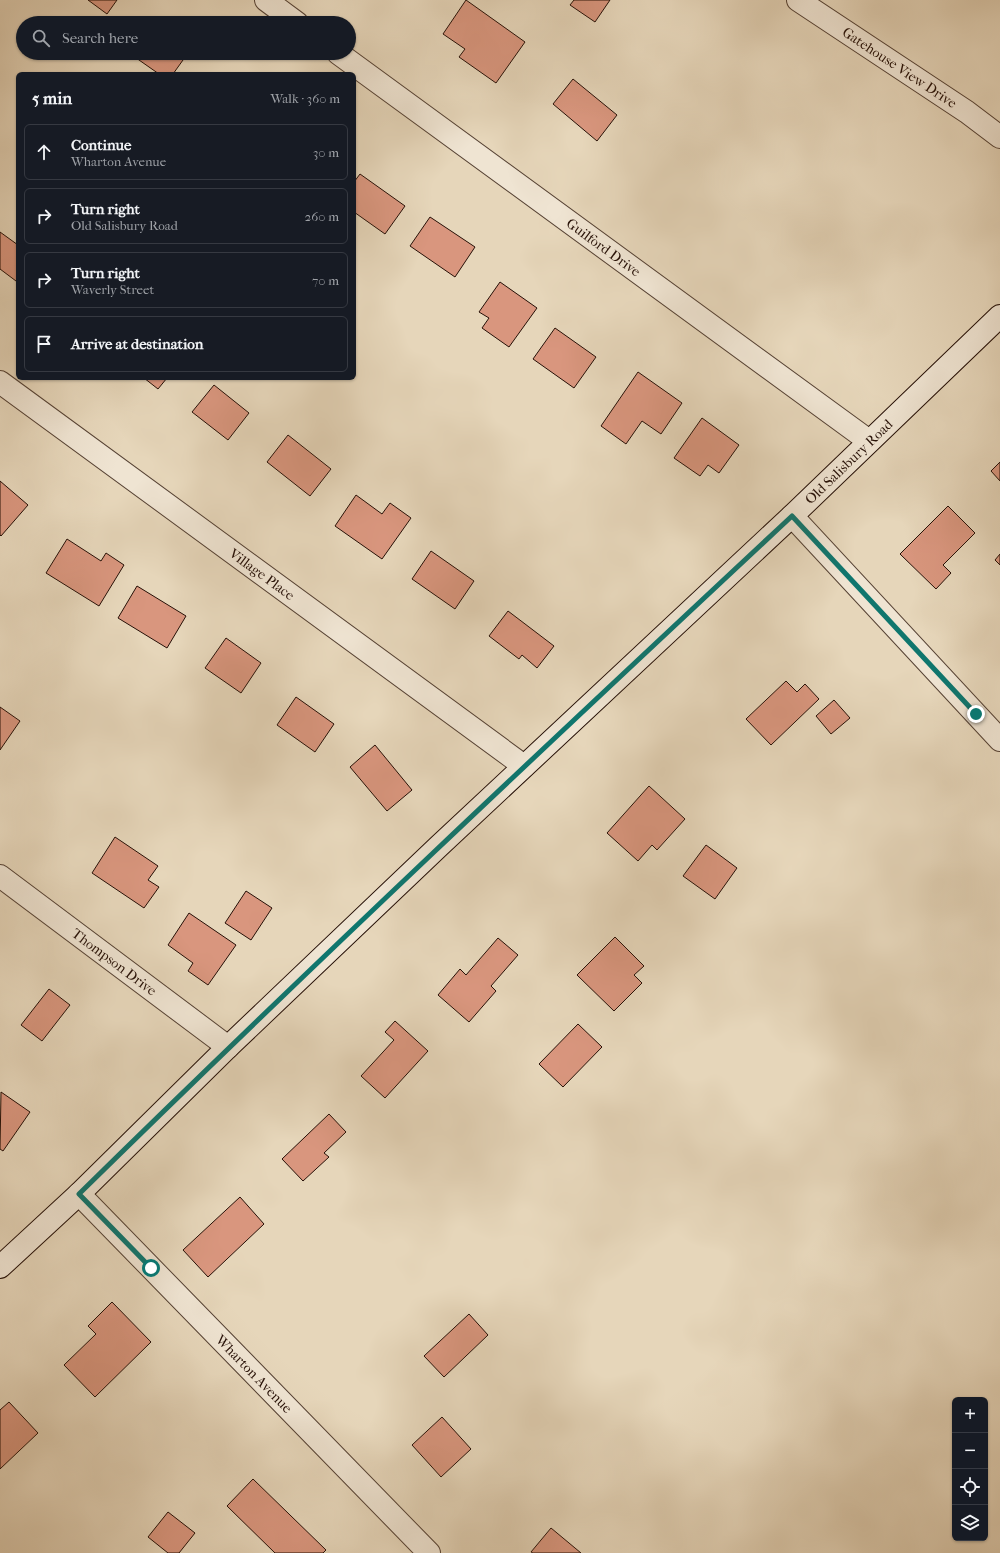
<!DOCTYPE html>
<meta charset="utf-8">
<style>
body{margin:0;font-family:"IM FELL French Canon",serif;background:#20242c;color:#f1f3f6}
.controls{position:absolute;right:12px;bottom:12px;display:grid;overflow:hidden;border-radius:6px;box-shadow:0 1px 3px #0004}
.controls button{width:36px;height:36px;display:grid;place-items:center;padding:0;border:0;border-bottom:1px solid #363941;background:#171b24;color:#f1f3f6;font:20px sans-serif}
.stop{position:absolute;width:12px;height:12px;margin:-9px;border:3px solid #0f766e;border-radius:50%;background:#fff}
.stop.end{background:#0f766e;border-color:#fff;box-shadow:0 1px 4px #0008}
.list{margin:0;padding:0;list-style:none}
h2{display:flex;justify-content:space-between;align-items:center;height:52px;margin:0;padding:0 16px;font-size:17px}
h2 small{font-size:13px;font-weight:400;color:#9ea1a6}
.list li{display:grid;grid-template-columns:26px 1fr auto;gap:12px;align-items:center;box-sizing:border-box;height:56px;margin:0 8px 8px;padding:0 8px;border:1px solid #363941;border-radius:6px}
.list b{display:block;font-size:15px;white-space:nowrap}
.list p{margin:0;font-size:13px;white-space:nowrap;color:#9ea1a6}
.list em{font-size:13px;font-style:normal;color:#9ea1a6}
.icon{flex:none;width:22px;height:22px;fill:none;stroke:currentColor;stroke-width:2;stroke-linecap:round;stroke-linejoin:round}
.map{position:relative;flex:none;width:1000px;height:1553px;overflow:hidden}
.search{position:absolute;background:#171b24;box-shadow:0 1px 3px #0004;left:16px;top:16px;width:340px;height:44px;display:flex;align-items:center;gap:10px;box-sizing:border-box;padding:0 14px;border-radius:22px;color:#9ea1a6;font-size:15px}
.panel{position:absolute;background:#171b24;box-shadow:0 1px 3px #0004;left:16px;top:72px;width:340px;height:308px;border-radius:6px}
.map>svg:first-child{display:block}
.building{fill:#d9967e;stroke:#261007}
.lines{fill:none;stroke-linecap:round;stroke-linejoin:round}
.street-casing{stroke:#564234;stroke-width:24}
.secondary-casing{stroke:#261007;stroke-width:24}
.street{stroke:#efe4d2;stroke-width:22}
.secondary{stroke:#efe4d2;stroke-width:22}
.route{stroke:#0f766e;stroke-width:5}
.labels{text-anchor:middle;stroke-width:4;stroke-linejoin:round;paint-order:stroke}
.street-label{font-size:14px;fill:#261007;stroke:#efe4d2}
</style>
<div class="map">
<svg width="1000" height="1553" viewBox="0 0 1000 1553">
<rect width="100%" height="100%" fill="#e6d6ba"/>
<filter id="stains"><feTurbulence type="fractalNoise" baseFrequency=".005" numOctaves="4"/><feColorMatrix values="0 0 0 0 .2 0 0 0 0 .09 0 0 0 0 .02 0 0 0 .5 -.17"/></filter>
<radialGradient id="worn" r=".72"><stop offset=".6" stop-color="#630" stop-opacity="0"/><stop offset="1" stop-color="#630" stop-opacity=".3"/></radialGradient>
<g class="building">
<path d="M88,0H117L107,14Z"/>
<path d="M466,0L525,42L496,83L459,57L465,49L443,34Z"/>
<path d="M574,0H610L595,22L570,5Z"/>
<path d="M129,53H188L173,74H159Z"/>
<path d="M573,79L617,115L597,141L553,104Z"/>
<path d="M360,174L405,206L385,234L354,212V182Z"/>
<path d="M430,217L475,247L455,277L410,246Z"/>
<path d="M0,232L18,245V279L16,281L0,269Z"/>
<path d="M500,282L537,308L509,347L482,328L489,318L479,312Z"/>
<path d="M555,328L596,357L574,388L533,359Z"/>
<path d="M638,372L682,403L661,434L642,421L626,444L601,426Z"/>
<path d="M144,378H167L158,389Z"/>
<path d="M214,385L249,413L228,440L192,412Z"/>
<path d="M702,418L739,445L719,473L708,465L700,476L674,458Z"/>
<path d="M288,435L331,469L310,496L267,462Z"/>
<path d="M1000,462V481L991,471Z"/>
<path d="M0,481L28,505L1,536L0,535Z"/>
<path d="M356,495L382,514L390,503L411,518L382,559L335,526Z"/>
<path d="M948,506L975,533L943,565L951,573L936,589L900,554Z"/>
<path d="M67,539L101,561L106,553L124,565L99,606L46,573Z"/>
<path d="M431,551L474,581L455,609L412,579Z"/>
<path d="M1000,554V565L995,560Z"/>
<path d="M137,586L186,616L167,648L118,618Z"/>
<path d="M508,611L554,646L537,668L522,655L519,659L489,636Z"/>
<path d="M226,638L261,663L241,693L205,668Z"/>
<path d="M786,681L797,692L805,684L819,699L771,745L746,719Z"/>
<path d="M296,697L334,724L315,752L277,725Z"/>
<path d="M834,700L850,718L831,734L816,716Z"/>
<path d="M0,707L20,721L0,750Z"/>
<path d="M375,745L412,790L387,811L350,767Z"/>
<path d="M649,786L685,819L657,850L652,845L638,861L607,833Z"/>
<path d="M115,837L158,866L148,880L159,887L144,908L92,873Z"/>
<path d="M706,845L737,868L715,899L683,876Z"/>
<path d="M246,891L272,908L251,940L225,923Z"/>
<path d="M189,913L236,945L208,985L188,971L193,963L168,945Z"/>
<path d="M615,937L644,966L634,975L642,983L614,1011L577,975Z"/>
<path d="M498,938L518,955L491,986L496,991L469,1022L438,995L460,969L466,975Z"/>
<path d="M49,989L70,1005L42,1041L21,1025Z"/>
<path d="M395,1021L428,1051L385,1098L361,1076L394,1040L385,1032Z"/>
<path d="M578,1024L602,1047L563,1087L539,1064Z"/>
<path d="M1,1092L30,1112L3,1151L0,1149Z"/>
<path d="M329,1114L346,1132L324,1153L329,1157L303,1181L282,1159Z"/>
<path d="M240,1197L264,1224L208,1277L183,1250Z"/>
<path d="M112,1302L151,1342L95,1397L64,1365L96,1334L88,1326Z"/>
<path d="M469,1314L488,1335L444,1377L424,1356Z"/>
<path d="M9,1402L38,1433L0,1469V1410Z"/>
<path d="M442,1417L471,1449L441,1477L412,1445Z"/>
<path d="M253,1479L326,1550L323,1553H275L227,1506Z"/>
<path d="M168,1512L195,1533L179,1553H168L148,1537Z"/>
<path d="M551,1528L581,1553H533L531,1552Z"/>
</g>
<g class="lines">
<g class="street-casing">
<g id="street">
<path d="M266,0L297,23"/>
<path id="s1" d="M798,0L967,112L1000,137"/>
<path id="s2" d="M338,53L869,441"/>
<path id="s3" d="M0,382L524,766"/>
<path d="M792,516L1000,740"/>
<path id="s4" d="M0,876L228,1047"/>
<path id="s5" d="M79,1194L429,1553"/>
</g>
</g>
<g class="secondary-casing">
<g id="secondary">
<path id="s6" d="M0,1267L79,1194L228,1047L439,846L792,516L1000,316"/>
</g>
</g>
<use href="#street" class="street"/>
<use href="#secondary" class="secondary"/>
</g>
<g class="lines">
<path class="route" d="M151,1268L79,1194C313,964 552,740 792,516L976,714"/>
</g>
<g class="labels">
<g class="street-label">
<text dy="5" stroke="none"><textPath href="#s1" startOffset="122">Gatehouse View Drive</textPath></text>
<text dy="5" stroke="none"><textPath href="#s2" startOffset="329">Guilford Drive</textPath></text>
<text dy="5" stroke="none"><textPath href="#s6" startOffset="1170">Old Salisbury Road</textPath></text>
<text dy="5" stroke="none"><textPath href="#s3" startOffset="325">Village Place</textPath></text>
<text dy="5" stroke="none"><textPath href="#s4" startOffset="143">Thompson Drive</textPath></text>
<text dy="5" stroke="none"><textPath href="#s5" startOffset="251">Wharton Avenue</textPath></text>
</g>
</g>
<rect width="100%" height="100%" filter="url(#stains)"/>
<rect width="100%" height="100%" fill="url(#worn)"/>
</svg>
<div class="controls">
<button>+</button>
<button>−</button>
<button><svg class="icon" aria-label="locate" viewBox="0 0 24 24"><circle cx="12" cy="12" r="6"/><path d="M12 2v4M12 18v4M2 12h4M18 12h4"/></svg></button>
<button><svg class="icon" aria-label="layers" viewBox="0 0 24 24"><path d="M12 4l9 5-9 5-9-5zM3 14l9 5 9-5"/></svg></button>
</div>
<div class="stop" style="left:151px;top:1268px"></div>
<div class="stop end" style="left:976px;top:714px"></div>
<div class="search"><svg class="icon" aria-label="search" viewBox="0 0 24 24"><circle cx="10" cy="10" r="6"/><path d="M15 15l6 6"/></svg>Search here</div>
<section class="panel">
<h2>5 min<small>Walk · 360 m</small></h2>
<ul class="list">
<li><svg class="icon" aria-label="ahead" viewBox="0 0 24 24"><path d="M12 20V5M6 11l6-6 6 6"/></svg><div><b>Continue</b><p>Wharton Avenue</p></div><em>30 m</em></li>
<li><svg class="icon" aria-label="right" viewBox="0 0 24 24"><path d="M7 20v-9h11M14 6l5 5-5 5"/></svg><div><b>Turn right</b><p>Old Salisbury Road</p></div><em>260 m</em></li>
<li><svg class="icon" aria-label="right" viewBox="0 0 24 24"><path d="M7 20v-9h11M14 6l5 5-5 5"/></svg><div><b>Turn right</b><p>Waverly Street</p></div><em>70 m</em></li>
<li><svg class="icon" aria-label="arrive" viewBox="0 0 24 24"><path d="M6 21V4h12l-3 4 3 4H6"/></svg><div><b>Arrive at destination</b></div></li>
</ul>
</section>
</div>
